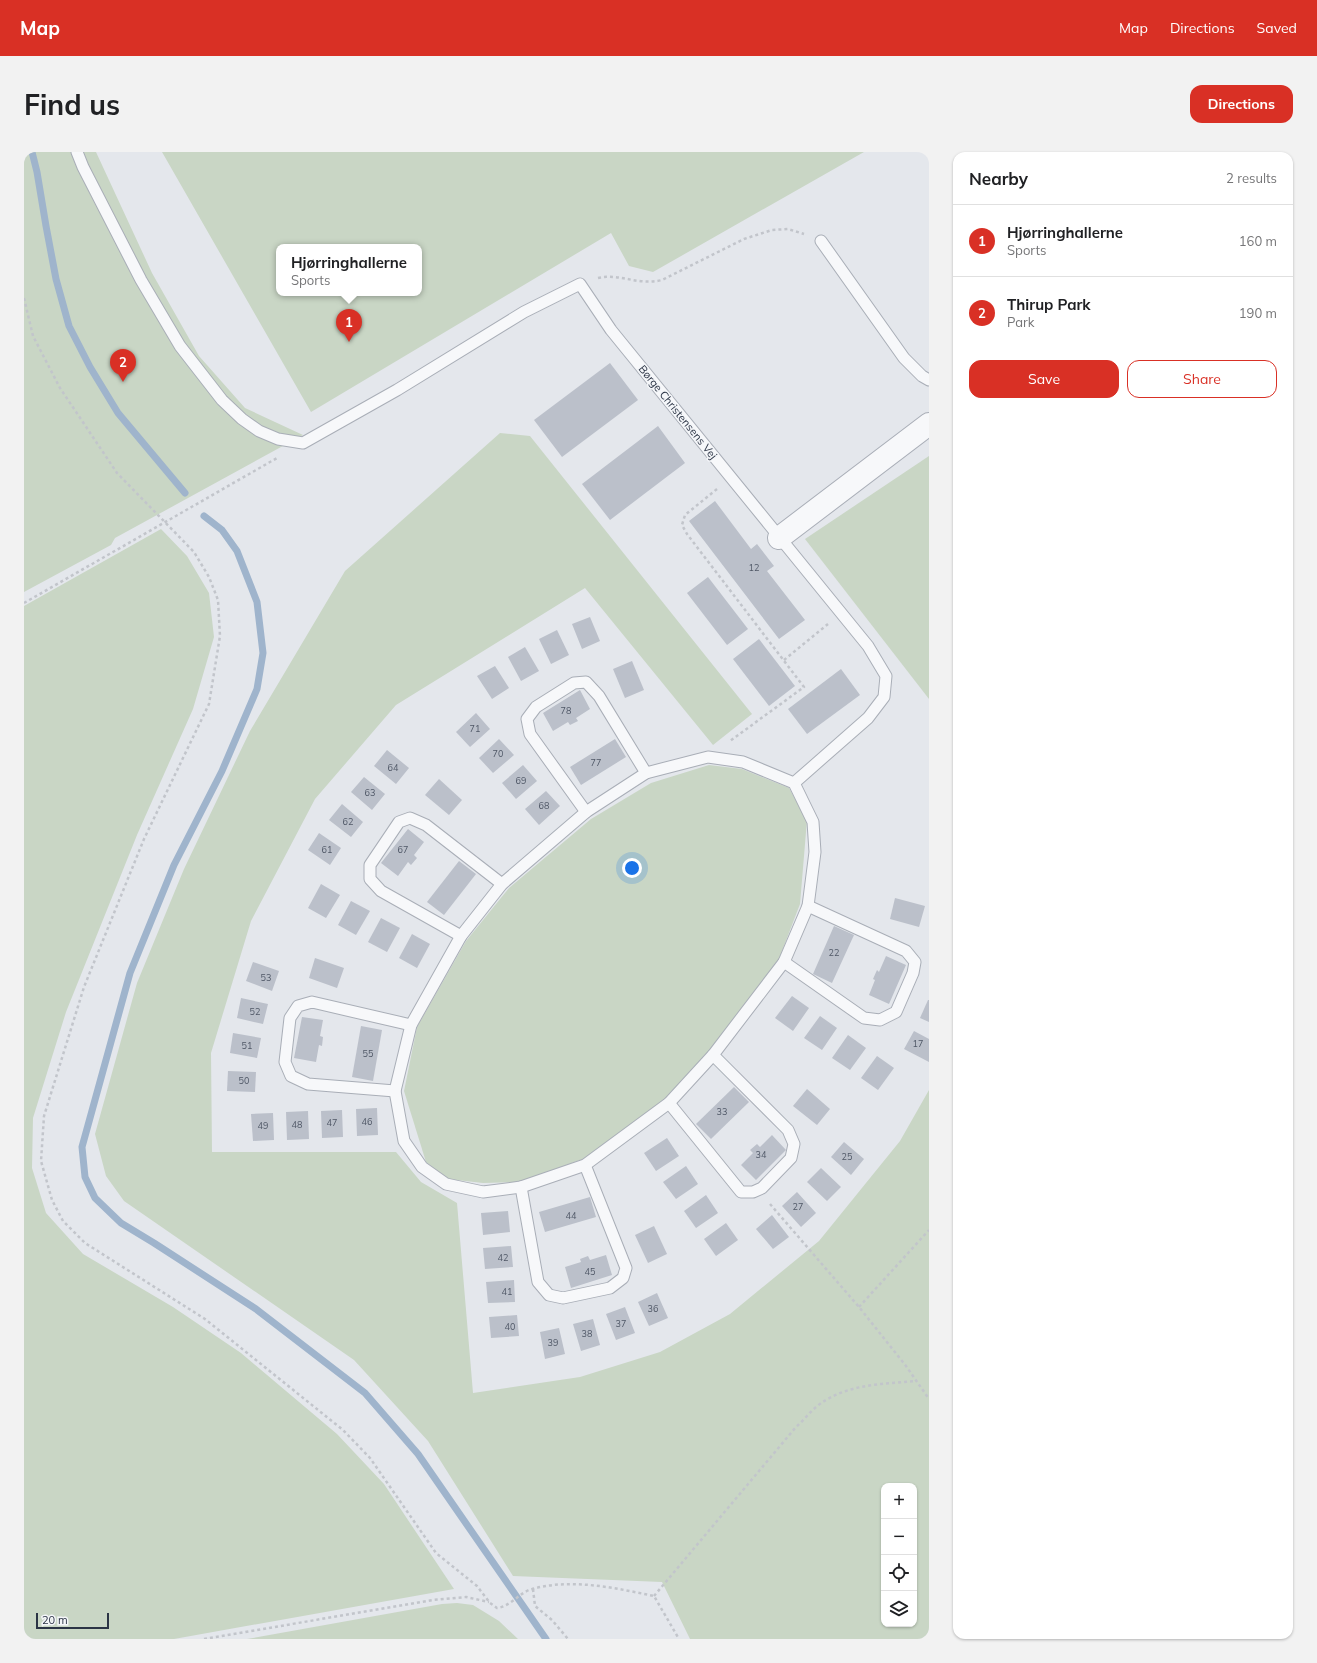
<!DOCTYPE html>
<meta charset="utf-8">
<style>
body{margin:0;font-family:Mulish,sans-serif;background:#f2f2f2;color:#202124}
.controls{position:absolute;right:12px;bottom:12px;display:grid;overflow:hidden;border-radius:8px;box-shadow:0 1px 3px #0004}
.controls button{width:36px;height:36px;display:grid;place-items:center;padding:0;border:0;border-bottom:1px solid #e0e0e0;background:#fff;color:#202124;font:20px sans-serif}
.scale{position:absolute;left:12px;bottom:10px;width:73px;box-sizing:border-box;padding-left:4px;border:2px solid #2b3445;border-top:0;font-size:11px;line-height:14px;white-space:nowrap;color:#2b3445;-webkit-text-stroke:3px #f4f6f9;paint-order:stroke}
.you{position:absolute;left:608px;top:716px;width:14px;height:14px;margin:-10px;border:3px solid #fff;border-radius:50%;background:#1a73e8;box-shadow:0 0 0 6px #1a73e833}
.badge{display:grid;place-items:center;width:26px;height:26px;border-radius:50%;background:#d93025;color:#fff;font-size:13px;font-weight:700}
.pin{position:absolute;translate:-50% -33px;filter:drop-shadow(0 1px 2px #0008)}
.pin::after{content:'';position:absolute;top:21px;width:14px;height:12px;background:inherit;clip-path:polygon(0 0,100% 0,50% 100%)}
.popup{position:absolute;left:252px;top:92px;width:146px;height:52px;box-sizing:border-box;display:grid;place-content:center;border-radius:8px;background:#fff;filter:drop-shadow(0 1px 3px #0005);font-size:13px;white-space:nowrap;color:#757577}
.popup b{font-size:15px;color:#202124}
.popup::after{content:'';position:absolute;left:50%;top:100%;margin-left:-8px;border:8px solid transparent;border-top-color:#fff}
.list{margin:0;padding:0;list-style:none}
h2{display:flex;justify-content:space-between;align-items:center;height:52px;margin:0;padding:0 16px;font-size:17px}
h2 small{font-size:13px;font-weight:400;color:#757577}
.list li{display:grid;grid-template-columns:26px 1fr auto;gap:12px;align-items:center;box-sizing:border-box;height:72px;padding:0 16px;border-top:1px solid #e0e0e0}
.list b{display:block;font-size:15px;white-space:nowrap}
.list p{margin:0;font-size:13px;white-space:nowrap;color:#757577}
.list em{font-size:13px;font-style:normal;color:#757577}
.actions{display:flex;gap:8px;padding:12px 16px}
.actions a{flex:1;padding:9px 0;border:1px solid #d93025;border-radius:12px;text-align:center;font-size:14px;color:#d93025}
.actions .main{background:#d93025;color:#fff}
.icon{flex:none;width:22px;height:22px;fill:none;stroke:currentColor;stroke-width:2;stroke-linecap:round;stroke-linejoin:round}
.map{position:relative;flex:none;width:905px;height:1487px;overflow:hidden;border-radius:12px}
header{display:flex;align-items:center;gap:24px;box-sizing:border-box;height:56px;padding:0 20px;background:#d93025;color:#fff}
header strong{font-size:19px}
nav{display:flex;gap:22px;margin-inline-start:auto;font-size:14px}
.intro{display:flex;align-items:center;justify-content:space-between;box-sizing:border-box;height:96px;padding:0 24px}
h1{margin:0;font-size:28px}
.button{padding:10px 18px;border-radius:12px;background:#d93025;color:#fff;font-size:14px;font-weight:700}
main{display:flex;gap:24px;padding:0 24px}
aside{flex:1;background:#fff;border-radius:12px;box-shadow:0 1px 3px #0004}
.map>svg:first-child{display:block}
.green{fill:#c9d6c5;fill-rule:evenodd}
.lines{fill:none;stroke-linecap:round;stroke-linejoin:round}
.stream{stroke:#9fb4cc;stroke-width:7}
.building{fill:#bbc0ca}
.lane-casing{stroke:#a9aeb7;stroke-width:13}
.street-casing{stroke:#a9aeb7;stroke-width:24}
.path{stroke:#c2c5cb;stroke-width:2.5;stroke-dasharray:3 3;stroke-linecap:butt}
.lane{stroke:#f7f8fa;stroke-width:11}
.street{stroke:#f7f8fa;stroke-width:22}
.labels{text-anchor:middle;stroke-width:3;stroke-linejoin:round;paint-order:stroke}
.number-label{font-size:9px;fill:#4f5766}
.street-label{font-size:11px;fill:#2b3445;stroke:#f4f6f9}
</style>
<header>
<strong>Map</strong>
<nav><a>Map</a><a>Directions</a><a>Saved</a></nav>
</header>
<div class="intro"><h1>Find us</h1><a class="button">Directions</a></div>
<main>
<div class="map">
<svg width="905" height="1487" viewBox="0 0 905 1487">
<rect width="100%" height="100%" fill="#e4e7ec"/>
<g class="green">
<path d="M0,0H72L128,121L175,204L221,256L279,283L91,386L87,393L0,440Z"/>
<path d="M138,0H840L629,120L605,114L587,81L287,260ZM255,95H395V141H255Z"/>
<path d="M476,281L506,284L728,562L689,593L561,436L372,553L291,647L227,769L187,901L188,1000H372L397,1030L433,1051L449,1241L556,1225L636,1200L706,1162L795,1089L876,989L905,938V1487H666L638,1430L489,1424L404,1289L330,1208L100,1049L82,1024L71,982L113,831L160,717L226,579L321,419ZM860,1334H890V1472H860Z"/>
<path d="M905,304V547L781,387Z"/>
<path d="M137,377L163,404L185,441L190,485L169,557L113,683L42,860L9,966L8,1016L22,1061L59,1102L149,1155L217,1201L313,1282L360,1332L430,1437L150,1487H0V454Z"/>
<path d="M685,613L718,617L765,636L783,668L776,752L755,807L688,898L641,948L559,1007L495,1030L459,1031L424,1027L402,1010L380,939L393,875L442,789L485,736L567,667L627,631Z"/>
<path d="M433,1451L449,1453L475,1469L494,1487H223L418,1452Z"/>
</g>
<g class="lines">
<g class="stream">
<path d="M8,0L13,20L22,74L32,127L45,174L66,215L94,261L161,341"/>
<path d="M180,364L198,378L213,399L233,450L239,501L233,537L198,619L150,713L106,821L58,995L61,1025L71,1046L97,1071L130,1091L232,1157L341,1241L394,1302L522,1487"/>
</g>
</g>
<g class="building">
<path d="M586,211L614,248L538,305L510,268Z"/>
<path d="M634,274L661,311L586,368L558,332Z"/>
<path d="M691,349L727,397L733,392L750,414L743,419L781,468L755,487L665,369Z"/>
<path d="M684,425L724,477L703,493L663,441Z"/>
<path d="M566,465L576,489L558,497L548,472Z"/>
<path d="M533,478L545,503L527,512L515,487Z"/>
<path d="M735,487L771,534L745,554L709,507Z"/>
<path d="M501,495L515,519L497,529L484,505Z"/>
<path d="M608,509L620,538L601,546L589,517Z"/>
<path d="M471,514L485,536L468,547L453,524Z"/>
<path d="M817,517L836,543L783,582L764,557Z"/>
<path d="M556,538L566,557L552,566L554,569L546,573L544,570L529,579L519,561Z"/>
<path d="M452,561L466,577L446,595L432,580Z"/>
<path d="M475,587L490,603L469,621L455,606Z"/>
<path d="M591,587L602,605L557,633L546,615Z"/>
<path d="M363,598L385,616L372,632L350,614Z"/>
<path d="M499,613L513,629L492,647L478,631Z"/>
<path d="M340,625L361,642L348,658L327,640Z"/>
<path d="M415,627L438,648L425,663L401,643Z"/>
<path d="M522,639L536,654L515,673L501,657Z"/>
<path d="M318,652L339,670L327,685L305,668Z"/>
<path d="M384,677L400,690L390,703L393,706L387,713L384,710L374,724L357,711Z"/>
<path d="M295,681L317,696L306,713L284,698Z"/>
<path d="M435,709L452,722L420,763L403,750Z"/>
<path d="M297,732L316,743L302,766L284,756Z"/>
<path d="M871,746L901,754L895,775L866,767Z"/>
<path d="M327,749L346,759L332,783L314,773Z"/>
<path d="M357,766L376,776L363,800L344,790Z"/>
<path d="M810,774L830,783L808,831L789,822Z"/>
<path d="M388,782L406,792L393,816L375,806Z"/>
<path d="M862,804L882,813L865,852L845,843L851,828L849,827L853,818L855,820Z"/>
<path d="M291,806L320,816L313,836L285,826Z"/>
<path d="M229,810L255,819L248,839L222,829Z"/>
<path d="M768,844L785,856L769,879L751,866Z"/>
<path d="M217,846L244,852L239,872L213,866Z"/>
<path d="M904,848H905V870L896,866Z"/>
<path d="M796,864L813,876L798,898L780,886Z"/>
<path d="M278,865L299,868L296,884L299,885L298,894L295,893L292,910L270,906Z"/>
<path d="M337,874L358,878L349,929L328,925Z"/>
<path d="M890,879L905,887V910L880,897Z"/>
<path d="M209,881L237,886L233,906L206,901Z"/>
<path d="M824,883L842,896L826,918L808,906Z"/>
<path d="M853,904L870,916L854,938L837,926Z"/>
<path d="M204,919L232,920L231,940L203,939Z"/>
<path d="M710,935L725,950L687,987L672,972Z"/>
<path d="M783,937L806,957L793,973L769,954Z"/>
<path d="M353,956L354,983L333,984L332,957Z"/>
<path d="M318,958L319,985L298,986L297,959Z"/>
<path d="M284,959L285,987L263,988L262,960Z"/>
<path d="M249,961L250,988L229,989L227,962Z"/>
<path d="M748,983L762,998L732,1028L717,1013L729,1001L726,998L733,992L736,995Z"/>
<path d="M643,986L655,1004L632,1019L620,1001Z"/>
<path d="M820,990L840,1007L827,1023L807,1005Z"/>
<path d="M662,1014L674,1032L652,1047L639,1030Z"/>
<path d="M797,1016L817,1035L803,1049L783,1030Z"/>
<path d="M773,1040L792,1061L777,1075L758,1054Z"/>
<path d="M682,1043L694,1061L672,1076L660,1059Z"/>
<path d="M566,1045L572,1065L521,1080L515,1060Z"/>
<path d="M484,1059L486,1080L459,1083L457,1061Z"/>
<path d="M748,1063L765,1085L749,1097L732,1077Z"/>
<path d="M702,1071L714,1088L692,1104L680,1087Z"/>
<path d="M630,1074L643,1102L624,1111L611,1083Z"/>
<path d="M487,1094L489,1115L461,1117L459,1096Z"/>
<path d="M582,1103L588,1123L547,1136L541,1115L557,1110L556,1107L564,1104L566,1108Z"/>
<path d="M490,1128L491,1150L464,1151L462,1130Z"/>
<path d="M633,1141L644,1166L625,1174L614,1150Z"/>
<path d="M601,1155L611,1181L592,1188L582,1162Z"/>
<path d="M493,1163L495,1184L467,1186L465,1165Z"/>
<path d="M569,1167L576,1193L557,1199L549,1172Z"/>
<path d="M535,1176L541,1202L521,1207L516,1180Z"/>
</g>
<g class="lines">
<g class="lane-casing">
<g id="lane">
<path d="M53,0L59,15L117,128L156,194L198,248L218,267L235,279L254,287L279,291L373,238L500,160L556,132L587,178L844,494L862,524L860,545L844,566L770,631L719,610L684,605L622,621L562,660L478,732L437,784L387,873L371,939L380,989L398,1015L422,1032L459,1040L497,1035L561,1013L645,951L689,903L760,810L784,754L791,700L789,670L770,631"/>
<path d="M797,89L880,206L898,224L905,228"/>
<path d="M562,660L506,582L503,567L512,555L550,531L562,530L575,544L622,621"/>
<path d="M437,784L357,739L346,727V713L375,670L386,666L402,673L478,732"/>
<path d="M760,810L840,866L856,868L872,860L889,821L891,810L882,799L784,754"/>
<path d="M371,939L284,932L267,924L261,910L266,866L274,854L288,850L387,873"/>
<path d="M645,951L717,1040H729L738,1036L767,1006L770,992L764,978L689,903"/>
<path d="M497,1035L514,1130L525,1143L539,1146L586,1136L599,1126L602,1116L561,1013"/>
</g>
</g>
<g class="street-casing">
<path id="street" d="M755,386L905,272"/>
</g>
<g class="path">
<path d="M574,126C597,121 613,134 638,128L720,87L748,78L764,77L780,82"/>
<path d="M0,146L9,184L36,236L93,321L170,400L185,425L194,448L196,484L185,552L120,687L60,835L20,964L17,1009L28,1048L39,1069L61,1091L181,1167L319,1278L346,1306L412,1401L453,1434L466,1451L473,1456C486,1455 496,1440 508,1437C548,1426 591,1436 630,1444L655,1487"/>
<path d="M693,337L661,363L658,373L663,382L780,535L706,589"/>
<path d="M0,451L253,306"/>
<path d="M760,508L804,472"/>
<path d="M746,1052L835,1155L882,1214L905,1247"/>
<path d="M835,1155L905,1078"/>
<path d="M509,1437L511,1454L528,1468L544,1487"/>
<path d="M630,1444L772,1275C779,1269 785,1261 792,1255C820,1232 858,1232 892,1229"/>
<path d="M180,1487L409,1448L442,1445L465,1450"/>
</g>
<use href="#lane" class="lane"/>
<use href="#street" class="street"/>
</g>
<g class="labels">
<g class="number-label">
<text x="730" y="419">12</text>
<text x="542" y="562">78</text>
<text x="451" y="580">71</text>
<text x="474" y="605">70</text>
<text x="572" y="614">77</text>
<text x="369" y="619">64</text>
<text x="497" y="632">69</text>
<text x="346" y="644">63</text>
<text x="520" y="657">68</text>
<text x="324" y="673">62</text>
<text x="303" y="701">61</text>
<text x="379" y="701">67</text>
<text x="810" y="804">22</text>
<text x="242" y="829">53</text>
<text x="231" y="863">52</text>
<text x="894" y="895">17</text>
<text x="223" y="897">51</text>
<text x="344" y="905">55</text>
<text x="220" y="932">50</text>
<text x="698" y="963">33</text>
<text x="343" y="973">46</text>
<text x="308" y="974">47</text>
<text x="273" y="976">48</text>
<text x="239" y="977">49</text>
<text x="737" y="1006">34</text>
<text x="823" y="1008">25</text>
<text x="774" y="1058">27</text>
<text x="547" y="1067">44</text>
<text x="479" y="1109">42</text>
<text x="566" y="1123">45</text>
<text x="483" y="1143">41</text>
<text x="629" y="1160">36</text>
<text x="597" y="1175">37</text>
<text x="486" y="1178">40</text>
<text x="563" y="1185">38</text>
<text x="529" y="1194">39</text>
</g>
<g class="street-label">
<text transform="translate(654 260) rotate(51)" y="4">Børge Christensens Vej</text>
</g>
</g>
</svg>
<div class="controls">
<button>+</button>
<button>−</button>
<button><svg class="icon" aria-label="locate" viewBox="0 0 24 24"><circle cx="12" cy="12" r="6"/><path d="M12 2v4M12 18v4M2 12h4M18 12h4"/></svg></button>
<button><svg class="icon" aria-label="layers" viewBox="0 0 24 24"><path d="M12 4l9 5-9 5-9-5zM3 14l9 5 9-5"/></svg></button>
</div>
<div class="scale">20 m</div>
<div class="you"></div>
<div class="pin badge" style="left:325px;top:190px">1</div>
<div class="popup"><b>Hjørringhallerne</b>Sports</div>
<div class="pin badge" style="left:99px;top:230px">2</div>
</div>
<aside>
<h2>Nearby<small>2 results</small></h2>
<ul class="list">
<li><span class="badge">1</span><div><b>Hjørringhallerne</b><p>Sports</p></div><em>160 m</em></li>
<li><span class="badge">2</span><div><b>Thirup Park</b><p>Park</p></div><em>190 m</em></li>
</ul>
<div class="actions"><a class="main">Save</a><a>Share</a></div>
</aside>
</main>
